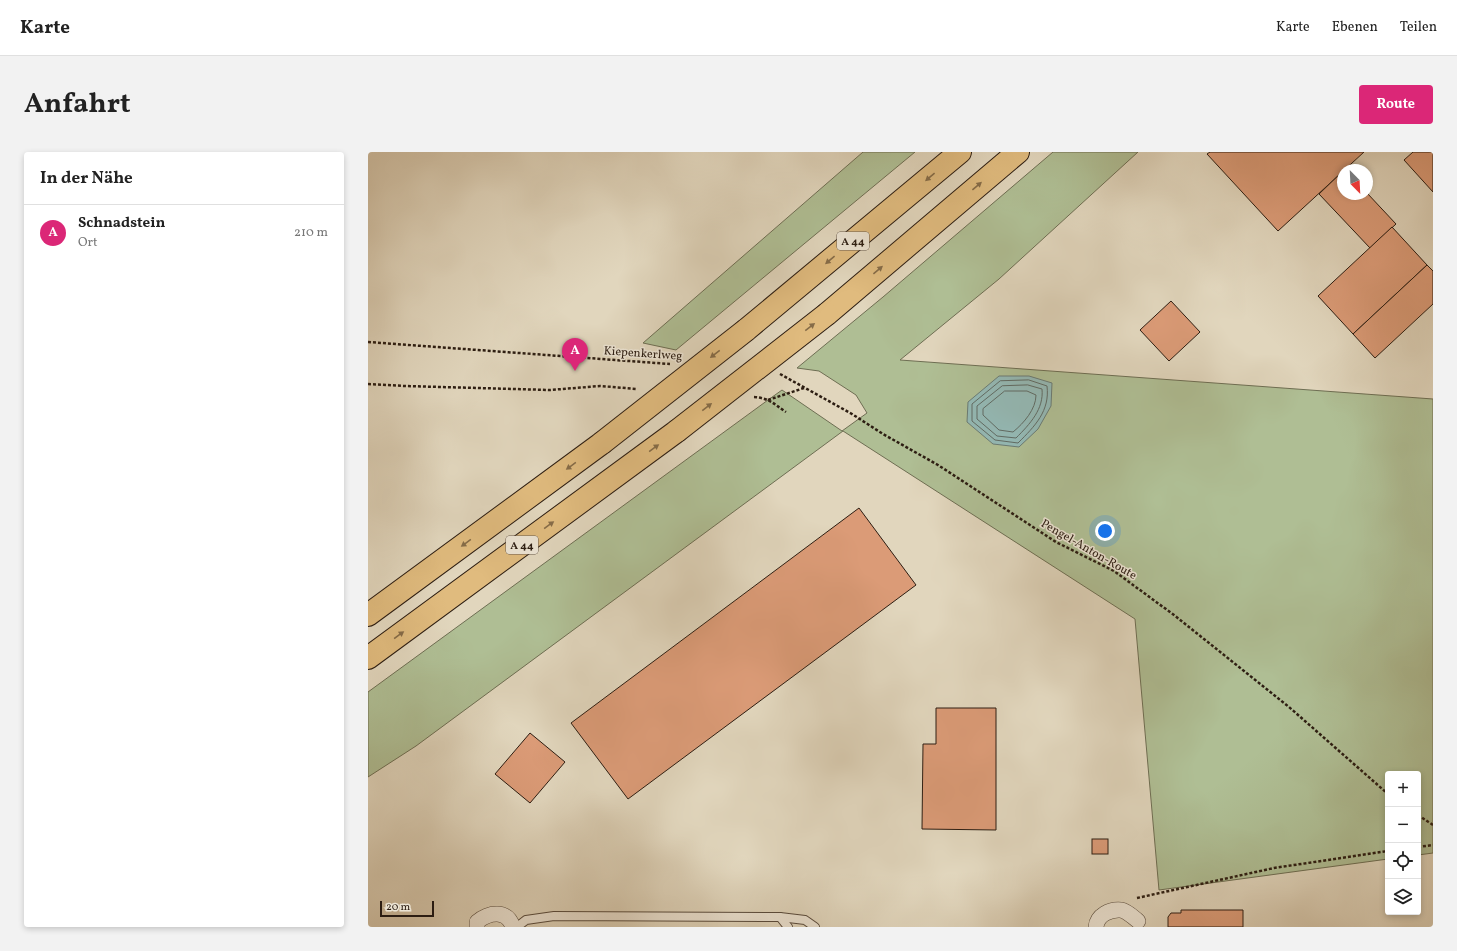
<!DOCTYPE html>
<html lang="de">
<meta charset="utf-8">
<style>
body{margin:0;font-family:Vollkorn,serif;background:#f2f2f2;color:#222}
.controls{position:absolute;right:12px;bottom:12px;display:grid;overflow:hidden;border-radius:4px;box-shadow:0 2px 6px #0003}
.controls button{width:36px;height:36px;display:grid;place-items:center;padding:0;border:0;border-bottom:1px solid #e0e0e0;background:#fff;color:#222;font:20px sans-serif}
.compass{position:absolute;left:969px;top:12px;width:36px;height:36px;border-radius:50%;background:#fff;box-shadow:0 2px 6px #0003;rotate:156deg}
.scale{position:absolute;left:12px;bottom:10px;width:54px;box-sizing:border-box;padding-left:4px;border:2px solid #2c1d12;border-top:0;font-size:11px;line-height:14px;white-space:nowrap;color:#2c1d12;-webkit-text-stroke:3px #ece4d4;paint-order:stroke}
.you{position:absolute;left:737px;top:379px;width:14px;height:14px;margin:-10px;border:3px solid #fff;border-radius:50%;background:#1a73e8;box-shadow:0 0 0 6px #1a73e833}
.badge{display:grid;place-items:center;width:26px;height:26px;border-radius:50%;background:#db2777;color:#fff;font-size:13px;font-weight:700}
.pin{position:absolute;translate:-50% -33px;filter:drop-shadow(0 1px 2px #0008)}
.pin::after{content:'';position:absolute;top:21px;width:14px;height:12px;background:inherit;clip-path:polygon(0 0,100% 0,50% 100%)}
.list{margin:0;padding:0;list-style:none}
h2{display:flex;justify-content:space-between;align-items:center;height:52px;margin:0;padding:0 16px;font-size:17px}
h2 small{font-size:13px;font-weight:400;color:#767676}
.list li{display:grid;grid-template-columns:26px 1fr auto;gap:12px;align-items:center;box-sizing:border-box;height:56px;padding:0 16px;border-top:1px solid #e0e0e0}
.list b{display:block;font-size:15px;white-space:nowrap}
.list p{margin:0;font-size:13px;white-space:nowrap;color:#767676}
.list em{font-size:13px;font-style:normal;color:#767676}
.icon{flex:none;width:22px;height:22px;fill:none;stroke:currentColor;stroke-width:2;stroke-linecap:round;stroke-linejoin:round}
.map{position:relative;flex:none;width:1065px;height:775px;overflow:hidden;border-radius:4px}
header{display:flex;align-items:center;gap:24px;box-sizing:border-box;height:56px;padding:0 20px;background:#fff;border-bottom:1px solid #e0e0e0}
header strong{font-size:19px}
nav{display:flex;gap:22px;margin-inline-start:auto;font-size:14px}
.intro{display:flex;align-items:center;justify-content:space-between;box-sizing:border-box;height:96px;padding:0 24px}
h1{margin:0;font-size:28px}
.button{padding:10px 18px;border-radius:4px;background:#db2777;color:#fff;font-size:14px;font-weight:700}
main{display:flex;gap:24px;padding:0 24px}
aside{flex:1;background:#fff;border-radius:4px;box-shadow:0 2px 6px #0003}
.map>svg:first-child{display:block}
.green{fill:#afbe94;stroke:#6e6e53}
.water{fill:#94b9b5;stroke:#6a7b74}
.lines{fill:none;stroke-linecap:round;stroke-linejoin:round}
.shore{stroke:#606b64;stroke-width:1}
.building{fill:#db9b77;stroke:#2c1d12}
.service-casing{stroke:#594b3d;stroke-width:10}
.minor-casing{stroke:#594b3d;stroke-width:16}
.motorway-casing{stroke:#2c1d12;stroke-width:24}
.path{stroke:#2c1d12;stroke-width:2.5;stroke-dasharray:3 2;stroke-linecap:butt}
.service{stroke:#ece4d4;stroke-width:8}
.minor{stroke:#ece4d4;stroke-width:15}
.motorway{stroke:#e0bb7e;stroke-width:22}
.motorway-bridge-casing{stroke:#2c1d12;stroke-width:24;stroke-linecap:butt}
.motorway-bridge{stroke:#e0bb7e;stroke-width:22}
.oneway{fill:#866c48}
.labels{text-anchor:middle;stroke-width:3;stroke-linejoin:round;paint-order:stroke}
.shield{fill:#ece4d4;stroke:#66594c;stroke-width:1}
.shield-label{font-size:11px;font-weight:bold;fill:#2c1d12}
.street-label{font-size:12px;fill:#2c1d12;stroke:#ece4d4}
</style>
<header>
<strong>Karte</strong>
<nav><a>Karte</a><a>Ebenen</a><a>Teilen</a></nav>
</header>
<div class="intro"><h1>Anfahrt</h1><a class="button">Route</a></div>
<main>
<aside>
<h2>In der Nähe<small></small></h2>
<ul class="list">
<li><span class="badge">A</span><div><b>Schnadstein</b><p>Ort</p></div><em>210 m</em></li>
</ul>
</aside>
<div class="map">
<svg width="1065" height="775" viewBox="0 0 1065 775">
<rect width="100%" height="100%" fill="#e1d6bd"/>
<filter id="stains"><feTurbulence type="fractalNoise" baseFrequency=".005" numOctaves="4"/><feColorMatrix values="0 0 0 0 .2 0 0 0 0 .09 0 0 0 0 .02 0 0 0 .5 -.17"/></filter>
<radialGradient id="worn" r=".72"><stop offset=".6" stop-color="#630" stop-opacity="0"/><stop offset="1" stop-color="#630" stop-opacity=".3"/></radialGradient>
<g class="green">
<path d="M495,0H547L308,198L275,191Z"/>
<path d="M685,0H770L631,127L532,208L1065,247V701L1050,703V622H1020V707L791,738L767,467L475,279L48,594L0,625V540L400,248L414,238L474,279L499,261L488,243L451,219L429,216L515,145Z"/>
</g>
<path class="water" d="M631,224H661L684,231L683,254L670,277L651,295L625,292L599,270L600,250Z"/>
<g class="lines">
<g class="shore">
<path d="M661,228L679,234C682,259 667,274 650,291L627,288L604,269V252L632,229Z"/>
<path d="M660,233L674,237C676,257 662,272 648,286L629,284L609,267V254L634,234Z"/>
<path d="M637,239H659L668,243C668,257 656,271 645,280L631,278L615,263V257Z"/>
</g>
</g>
<g class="building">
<path d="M842,0H996L910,79L839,2Z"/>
<path d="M1045,0H1065V40L1036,8Z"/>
<path d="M975,19V42H999V41L1028,72L1002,96L951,42Z"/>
<path d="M1024,75L1059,113L985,182L950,144Z"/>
<path d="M1059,113L1065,119V152L1007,206L985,182Z"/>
<path d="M803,149L832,180L801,209L772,178Z"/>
<path d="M491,356L548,433L260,647L203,571Z"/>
<path d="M568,556H628V678L554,677L555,592H568Z"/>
<path d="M162,581L197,610L162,651L127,622Z"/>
<rect x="724" y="687" width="16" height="15"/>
<path d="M813,758H875V775H800V765L803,761H813Z"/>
</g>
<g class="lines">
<g class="service-casing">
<g id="service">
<path d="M412,765L437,768L447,775"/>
<path d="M149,775L158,768L186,764L412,765L420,775"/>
</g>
</g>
<g class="minor-casing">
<g id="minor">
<path d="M109,775V770C121,760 139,757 145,775"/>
<path d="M728,775C729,763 742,757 753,758C759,759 765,765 770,769"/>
</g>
</g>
<g class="motorway-casing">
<g id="motorway">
<path d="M459,162L650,0"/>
<path d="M378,178L592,0"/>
<path d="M0,463L234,291"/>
<path d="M0,506L309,279"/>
</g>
</g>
<g class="path">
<path d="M0,190L302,212"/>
<path d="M412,222L484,262L515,282L570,313L688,390L746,419L806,463L921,555L1020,642"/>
<path d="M0,232L37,234L182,238L232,234L269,237"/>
<path d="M386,245C401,246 406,252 418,260"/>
<path d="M400,248L436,236"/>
<path d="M1050,663L1065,673"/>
<path d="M1050,695L1065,693"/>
<path d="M769,746L906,716L1020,699"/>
</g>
<use href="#service" class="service"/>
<use href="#minor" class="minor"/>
<use href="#motorway" class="motorway"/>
<g class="motorway-bridge-casing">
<g id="motorway-bridge">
<path d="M309,279L459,162"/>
<path d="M234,291L378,178"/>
</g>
</g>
<use href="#motorway-bridge" class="motorway-bridge"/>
</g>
<defs><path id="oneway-solid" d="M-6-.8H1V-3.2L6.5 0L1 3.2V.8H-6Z"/></defs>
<g class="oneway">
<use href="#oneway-solid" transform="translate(562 25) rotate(140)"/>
<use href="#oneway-solid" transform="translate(609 34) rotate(-40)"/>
<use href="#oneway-solid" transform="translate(462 108) rotate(140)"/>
<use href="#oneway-solid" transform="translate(510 118) rotate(-40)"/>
<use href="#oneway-solid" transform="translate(442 175) rotate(-38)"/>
<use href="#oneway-solid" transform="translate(347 202) rotate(142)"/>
<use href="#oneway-solid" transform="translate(339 255) rotate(-38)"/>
<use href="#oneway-solid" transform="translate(286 296) rotate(-36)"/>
<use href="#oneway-solid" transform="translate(203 314) rotate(144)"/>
<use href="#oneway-solid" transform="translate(181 373) rotate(-36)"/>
<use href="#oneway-solid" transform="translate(98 391) rotate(144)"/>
<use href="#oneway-solid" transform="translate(31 483) rotate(-36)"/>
</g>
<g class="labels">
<g class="shield">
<rect x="469" y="80" width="32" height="18" rx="3"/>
<rect x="138" y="384" width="32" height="18" rx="3"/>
</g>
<g class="shield-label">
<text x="485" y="93">A 44</text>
<text x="154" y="397">A 44</text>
</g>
<g class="street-label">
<text transform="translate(275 201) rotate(4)" y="4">Kiepenkerlweg</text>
<text transform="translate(721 397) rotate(30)" y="4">Pengel-Anton-Route</text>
</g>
</g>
<rect width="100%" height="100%" filter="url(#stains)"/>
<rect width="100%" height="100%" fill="url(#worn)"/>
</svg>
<div class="controls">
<button>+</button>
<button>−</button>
<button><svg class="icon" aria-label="locate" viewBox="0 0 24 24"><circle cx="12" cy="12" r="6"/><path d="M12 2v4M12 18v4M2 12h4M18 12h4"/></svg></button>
<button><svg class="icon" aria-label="layers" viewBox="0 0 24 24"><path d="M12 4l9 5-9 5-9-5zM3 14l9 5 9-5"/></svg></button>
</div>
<svg class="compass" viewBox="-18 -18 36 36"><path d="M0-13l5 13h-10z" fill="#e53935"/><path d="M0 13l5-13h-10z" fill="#767676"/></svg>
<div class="scale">20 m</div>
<div class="you"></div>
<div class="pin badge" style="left:207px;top:219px">A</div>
</div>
</main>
